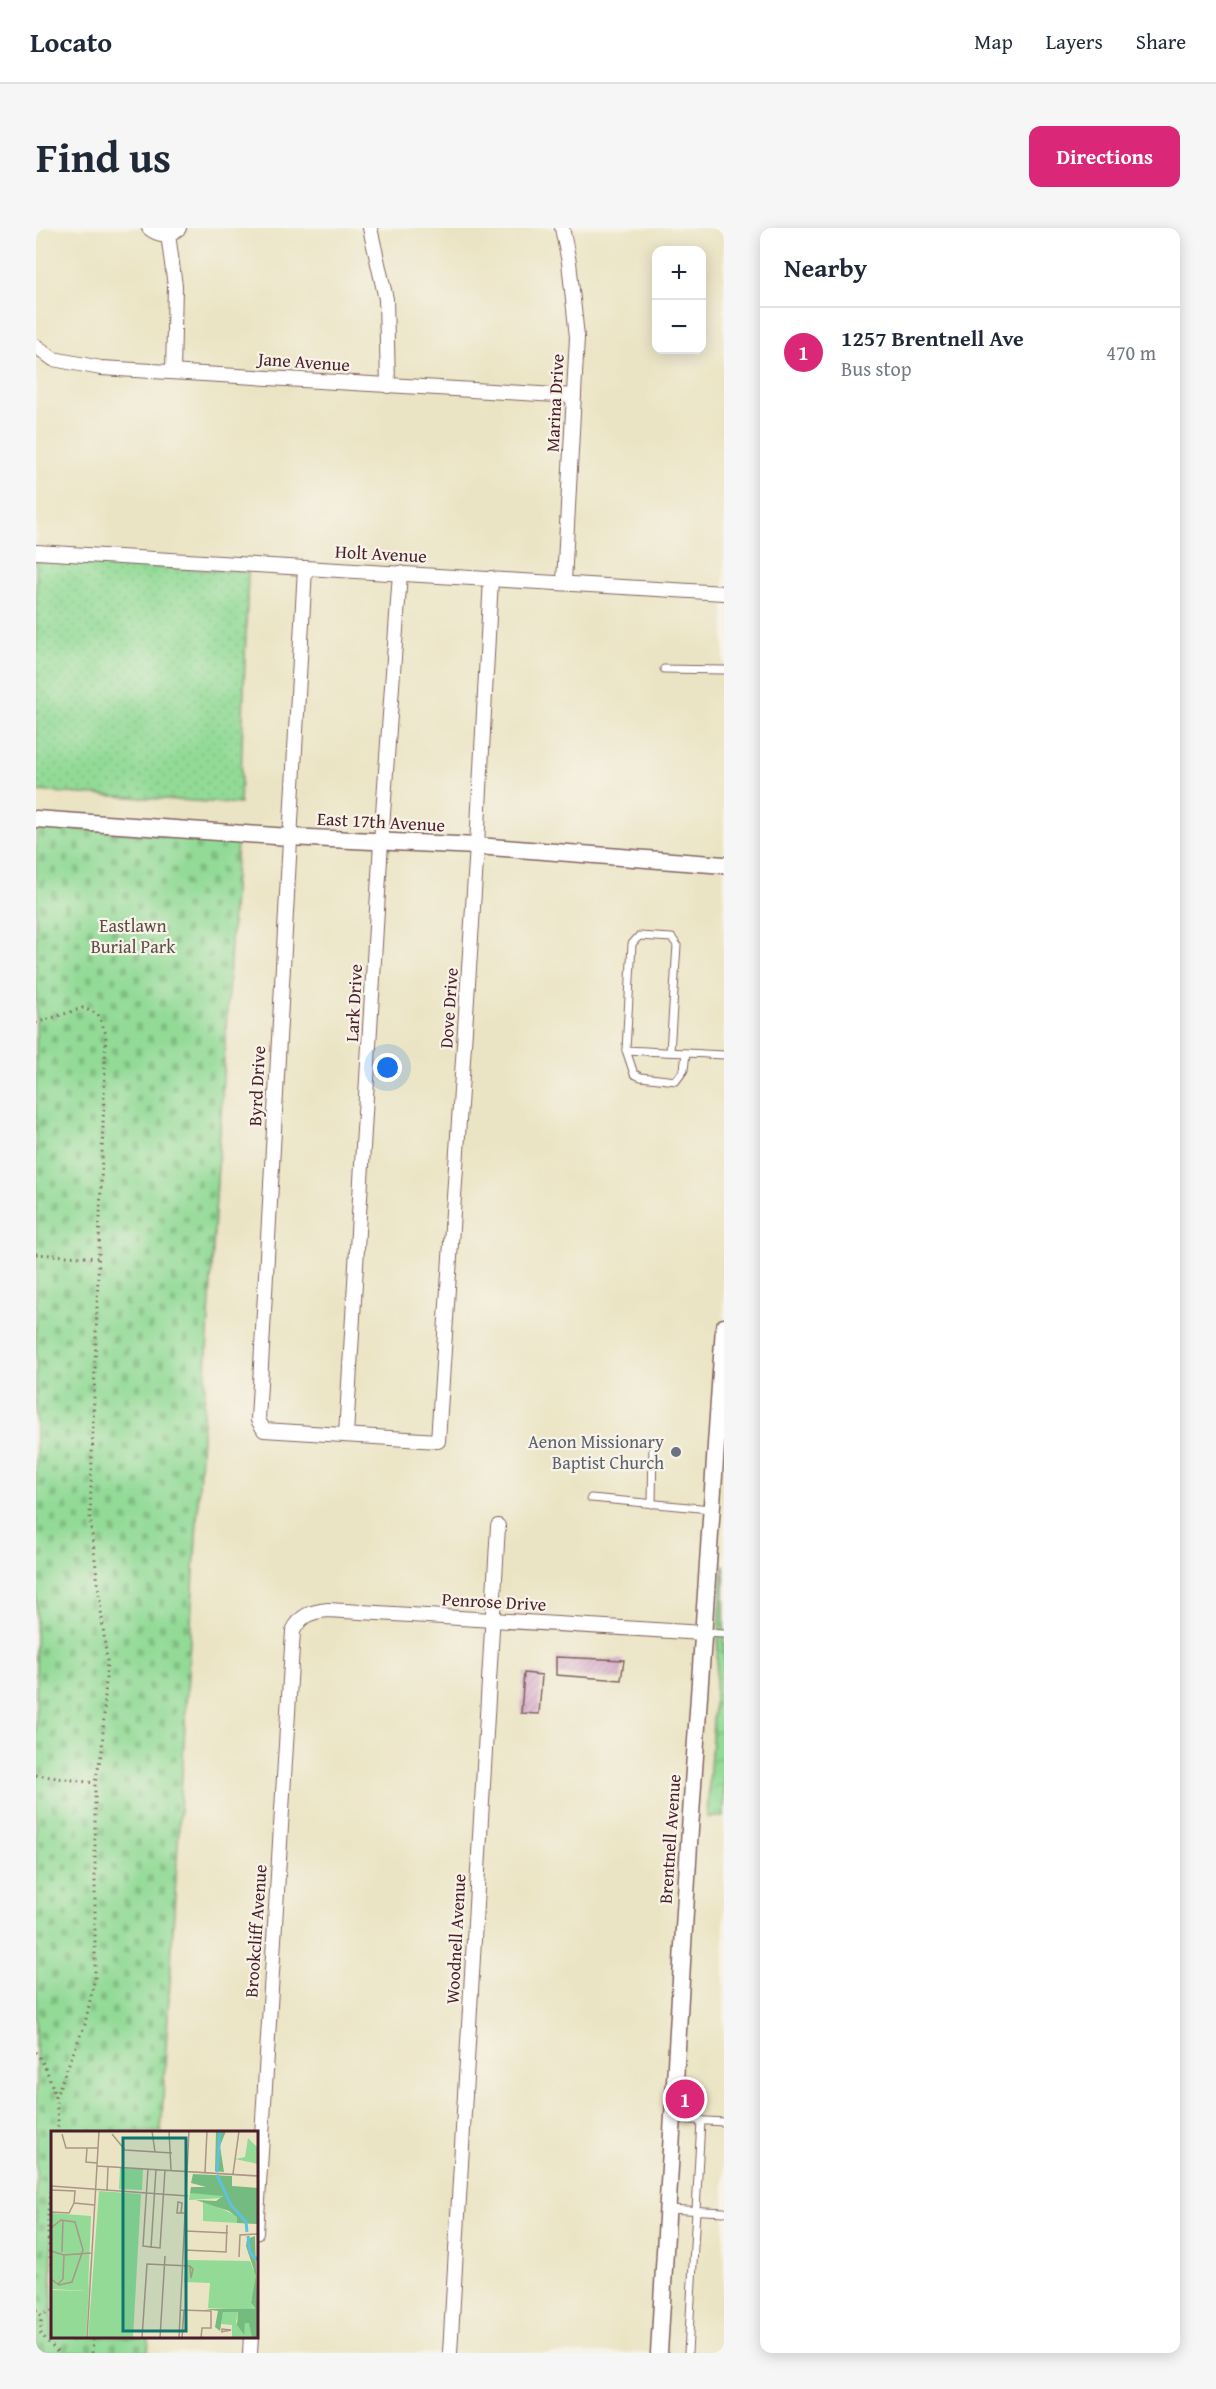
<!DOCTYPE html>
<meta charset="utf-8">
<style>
body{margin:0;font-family:"Gentium Book Plus",serif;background:#f6f6f7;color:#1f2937}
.controls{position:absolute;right:18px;top:18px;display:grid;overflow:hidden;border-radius:12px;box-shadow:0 3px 15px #0003}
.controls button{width:54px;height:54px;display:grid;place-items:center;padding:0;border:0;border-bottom:2px solid #e0e1e3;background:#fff;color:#1f2937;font:30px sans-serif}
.you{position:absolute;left:352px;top:840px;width:21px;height:21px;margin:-15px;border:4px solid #fff;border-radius:50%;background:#1a73e8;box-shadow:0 0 0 9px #1a73e833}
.badge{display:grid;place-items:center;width:39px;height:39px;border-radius:50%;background:#db2777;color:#fff;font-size:20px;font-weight:700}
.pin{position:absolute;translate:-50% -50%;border:3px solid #fff;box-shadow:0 2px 6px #0006}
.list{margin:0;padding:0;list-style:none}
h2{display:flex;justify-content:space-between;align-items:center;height:78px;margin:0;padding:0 24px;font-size:26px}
h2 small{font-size:20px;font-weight:400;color:#747a83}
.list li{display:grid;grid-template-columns:39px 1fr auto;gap:18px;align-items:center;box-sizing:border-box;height:90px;padding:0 24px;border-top:2px solid #e0e1e3}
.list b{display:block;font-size:22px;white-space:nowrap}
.list p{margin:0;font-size:20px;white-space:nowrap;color:#747a83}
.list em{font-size:20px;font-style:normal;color:#747a83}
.map{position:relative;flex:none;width:688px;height:2125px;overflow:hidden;border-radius:12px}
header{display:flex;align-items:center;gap:36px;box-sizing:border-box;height:84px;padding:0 30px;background:#fff;border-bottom:2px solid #e0e1e3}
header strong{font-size:28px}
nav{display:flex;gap:33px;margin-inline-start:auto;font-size:21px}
.intro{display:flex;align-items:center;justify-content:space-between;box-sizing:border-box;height:144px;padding:0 36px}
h1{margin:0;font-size:42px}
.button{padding:15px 27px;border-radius:12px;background:#db2777;color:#fff;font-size:21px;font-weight:700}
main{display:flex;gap:36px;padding:0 36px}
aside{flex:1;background:#fff;border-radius:12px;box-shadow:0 3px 15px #0003}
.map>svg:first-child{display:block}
.grass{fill:url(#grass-dots);stroke:#6e7c60;stroke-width:1.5}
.cemetery{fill:url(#cemetery-stones);stroke:#6e7c60;stroke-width:1.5}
.park{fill:url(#park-crowns);stroke:#6e7c60;stroke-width:1.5}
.building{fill:url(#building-hatch)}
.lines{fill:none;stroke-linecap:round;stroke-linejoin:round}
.service-casing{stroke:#826461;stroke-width:9}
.minor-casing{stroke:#826461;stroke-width:16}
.tertiary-casing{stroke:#826461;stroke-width:19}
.path{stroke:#826461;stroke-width:3;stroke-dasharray:1.5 4.5;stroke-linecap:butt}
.service{stroke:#fff;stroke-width:7}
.minor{stroke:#fff;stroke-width:14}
.tertiary{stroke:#fff;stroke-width:16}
.worship-dot{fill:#6b7280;stroke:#f7f3e8;stroke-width:2}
.labels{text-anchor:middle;stroke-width:4.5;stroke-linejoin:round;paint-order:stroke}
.street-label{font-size:18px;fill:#4a1f2b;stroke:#f7f3e8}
.park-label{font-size:18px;fill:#5c4e46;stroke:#f7f3e8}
.worship-label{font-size:18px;fill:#5b616d;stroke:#f7f3e8;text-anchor:end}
.inset-river{fill:none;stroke:#60c0df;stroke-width:3}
.inset-road{fill:none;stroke:#ab9587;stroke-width:1.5}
.view{fill:#0f766e;fill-opacity:0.15;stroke:#0f766e;stroke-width:3}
.inset-edge{fill:none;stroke:#4a1f2b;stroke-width:3}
</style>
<header>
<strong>Locato</strong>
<nav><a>Map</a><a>Layers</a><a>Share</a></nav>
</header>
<div class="intro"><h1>Find us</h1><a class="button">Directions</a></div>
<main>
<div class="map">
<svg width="688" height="2125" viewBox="0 0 688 2125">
<defs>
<pattern id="grass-dots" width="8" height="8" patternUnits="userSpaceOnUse" patternTransform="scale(1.5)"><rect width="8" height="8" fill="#92da96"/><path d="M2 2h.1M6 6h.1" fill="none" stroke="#7fbb81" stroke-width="1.8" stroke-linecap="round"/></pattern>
<pattern id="cemetery-stones" width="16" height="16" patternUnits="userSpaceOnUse" patternTransform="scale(1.5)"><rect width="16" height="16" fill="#92da96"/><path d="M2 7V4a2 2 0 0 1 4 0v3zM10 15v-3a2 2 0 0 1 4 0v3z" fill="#7fbb81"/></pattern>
<pattern id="park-crowns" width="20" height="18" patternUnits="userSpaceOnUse" patternTransform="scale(1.5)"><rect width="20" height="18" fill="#92da96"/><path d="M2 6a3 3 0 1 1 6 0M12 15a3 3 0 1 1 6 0" fill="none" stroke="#7fbb81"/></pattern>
<pattern id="building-hatch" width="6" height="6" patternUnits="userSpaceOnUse" patternTransform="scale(1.5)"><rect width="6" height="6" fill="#d7a9ca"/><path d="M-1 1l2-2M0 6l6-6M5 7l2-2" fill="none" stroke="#b089a4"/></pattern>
</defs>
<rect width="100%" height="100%" fill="#f7f3e8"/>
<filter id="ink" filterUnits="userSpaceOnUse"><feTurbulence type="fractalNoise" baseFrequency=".0167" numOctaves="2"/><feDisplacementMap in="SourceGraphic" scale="12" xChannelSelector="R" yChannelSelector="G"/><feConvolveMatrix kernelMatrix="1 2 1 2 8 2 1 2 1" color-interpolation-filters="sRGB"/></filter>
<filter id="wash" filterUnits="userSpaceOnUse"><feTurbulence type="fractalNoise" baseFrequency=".008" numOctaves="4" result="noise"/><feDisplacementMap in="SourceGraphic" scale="24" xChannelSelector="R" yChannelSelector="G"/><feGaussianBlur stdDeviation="1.35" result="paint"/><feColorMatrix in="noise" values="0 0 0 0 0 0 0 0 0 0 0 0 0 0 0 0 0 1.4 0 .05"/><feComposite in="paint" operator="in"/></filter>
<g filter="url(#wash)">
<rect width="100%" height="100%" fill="#ebe4c4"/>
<path class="grass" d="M0,333L212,344L204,576L0,563Z"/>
<path class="cemetery" d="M0,598L201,613L125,1904H16V2108L113,2109L112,2125H0Z"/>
<path class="park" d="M687,1338H688V1589H671Z"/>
<g id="blocks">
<g class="building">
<path d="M520,1429L588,1432L585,1452L520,1447Z"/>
<path d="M488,1445L506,1447L503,1486L485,1485Z"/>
</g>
</g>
</g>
<g filter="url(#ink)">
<use href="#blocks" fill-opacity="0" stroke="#826461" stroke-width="1.5"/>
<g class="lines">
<g class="service-casing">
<g id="service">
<path d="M628,441L688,442"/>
<path d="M590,822L598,846L605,849L640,853L648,842L650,825"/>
<path d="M634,824L641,717L636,710L603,708L596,716L590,822C623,824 655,825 688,827"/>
<path d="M555,1270L675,1281"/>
<path d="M616,1276L617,1215"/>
<path d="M667,1405L688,1406"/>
<path d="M637,1891L688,1894"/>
<path d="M632,1981L688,1984"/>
<path d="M652,2125L665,1893"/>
</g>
</g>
<g class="minor-casing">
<g id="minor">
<path d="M113,0C123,8 133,8 143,0"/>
<path d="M334,0L350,71L352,158"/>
<path d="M526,0L533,34L541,109L528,354"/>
<path d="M132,6L139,58L137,144"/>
<path d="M0,118L17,131L65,140L538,168"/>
<path d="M0,324L688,365"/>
<path d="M269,340L222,1192L228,1202L402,1213L441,618L455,350"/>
<path d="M310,1207L345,614L364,345"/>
<path d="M220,2005L257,1403C265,1387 274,1384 292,1382L667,1405"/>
<path d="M214,2125L215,2108"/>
<path d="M414,2125L462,1298"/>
</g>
</g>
<g class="tertiary-casing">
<g id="tertiary">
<path d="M0,591L253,609L441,618L688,637"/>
<path d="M623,2125L653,1616L688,1099"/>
</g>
</g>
<g class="path">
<path d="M0,795L47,780L62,786L70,806L54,1289L71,1433L66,1522L59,1555V1749L49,1796L19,1870"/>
<path d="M0,1026L62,1030"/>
<path d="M0,1547L59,1555"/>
<path d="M0,1824C16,1846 23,1878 22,1904"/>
<path d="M16,1951C11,1982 10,2009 16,2040"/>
<path d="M0,2082L5,2086"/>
<path d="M16,2083L5,2086V2106L22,2125"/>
<path d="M56,2125L57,2108"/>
</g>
<use href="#service" class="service"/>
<use href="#minor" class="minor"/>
<use href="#tertiary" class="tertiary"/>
</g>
</g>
<circle class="worship-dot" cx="640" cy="1224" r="6"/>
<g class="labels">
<g class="street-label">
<text transform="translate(268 134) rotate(4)" y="6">Jane Avenue</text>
<text transform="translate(519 175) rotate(-87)" y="6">Marina Drive</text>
<text transform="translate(345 326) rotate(3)" y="6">Holt Avenue</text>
<text transform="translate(345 594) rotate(3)" y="6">East 17th Avenue</text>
<text transform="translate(318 775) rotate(-87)" y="6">Lark Drive</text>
<text transform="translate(413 780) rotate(-86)" y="6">Dove Drive</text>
<text transform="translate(221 858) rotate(-87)" y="6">Byrd Drive</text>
<text transform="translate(458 1374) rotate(3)" y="6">Penrose Drive</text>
<text transform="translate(634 1611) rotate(-86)" y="6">Brentnell Avenue</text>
<text transform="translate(220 1703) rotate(-86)" y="6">Brookcliff Avenue</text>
<text transform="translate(420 1711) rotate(-87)" y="6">Woodnell Avenue</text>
</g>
<g class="park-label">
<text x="97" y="704">Eastlawn<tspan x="97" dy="21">Burial Park</tspan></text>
</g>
<g class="worship-label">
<text x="628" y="1220">Aenon Missionary<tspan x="628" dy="21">Baptist Church</tspan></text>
</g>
</g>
<g transform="translate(15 1903)">
<rect width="207" height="207" fill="#ebe4c4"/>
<path d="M69,37L92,38L91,59L68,58ZM139,62L169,63L172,67L138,69ZM152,69L186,85V92L152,90ZM40,123L35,207H0V159L37,160ZM172,181H187L185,191L192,203L194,192H199L201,207L181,206V194L170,193Z" fill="#92da96"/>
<path d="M165,0H175L169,15L173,41L164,40ZM142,43L181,45V55L207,57V93L186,92V86L178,80L145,69L165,70L172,65L139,62L140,56H155L140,52ZM204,105L207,207H201L198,192H194L193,204L186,194L187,181H172L169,200L164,196L167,180L154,178L204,177L200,172L203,139L195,115L196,108Z" fill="#75ba7f"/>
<path d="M48,60L90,63L82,207H37ZM0,82L40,85L37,160L0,158Z" fill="#92da96"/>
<path d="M197,7L207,17V33L184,28L194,26ZM135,129L199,130L205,145L200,172L204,178L157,177L159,152L133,151Z" fill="#92da96"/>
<path d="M176,132H186L187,178L172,177Z" fill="#92da96"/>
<path class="inset-river" d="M166,41L169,0M166,44L180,74L195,91L196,101M197,105L199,122L207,129"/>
<path class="inset-road" d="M101,0L104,21M118,0L120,39M11,3L15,17H47M61,3L74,19L121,22M36,17L35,31L46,32M46,35L207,45M97,38L92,115L109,117L114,39M154,41L156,0M182,43L188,0M0,55L137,65M0,59L24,60L23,72L44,74M56,60L57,36M0,81L18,82L23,72M130,82L131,72L127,71L126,82H136M0,97L10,89L24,91L32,119L21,151L8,154L0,148M135,100L177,102M100,117L105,38M134,119L175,121L176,94M0,120L13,124L12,148L7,153M11,121L12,89M13,124L40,122M188,126L189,104L207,103M130,179L160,180V197H151L150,207M170,201L180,199L171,198V201M36,207L48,0M91,207L96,133L139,135L142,138L140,147L139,135M109,207L114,125M128,207L138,0M131,207L133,179"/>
<path class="view" d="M72,7H135V200H72Z"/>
<rect width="207" height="207" class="inset-edge"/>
</g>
</svg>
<div class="controls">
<button>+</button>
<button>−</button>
</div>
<div class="you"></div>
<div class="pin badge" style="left:649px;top:1871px">1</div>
</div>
<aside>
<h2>Nearby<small></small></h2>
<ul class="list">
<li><span class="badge">1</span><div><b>1257 Brentnell Ave</b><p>Bus stop</p></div><em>470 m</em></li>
</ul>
</aside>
</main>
